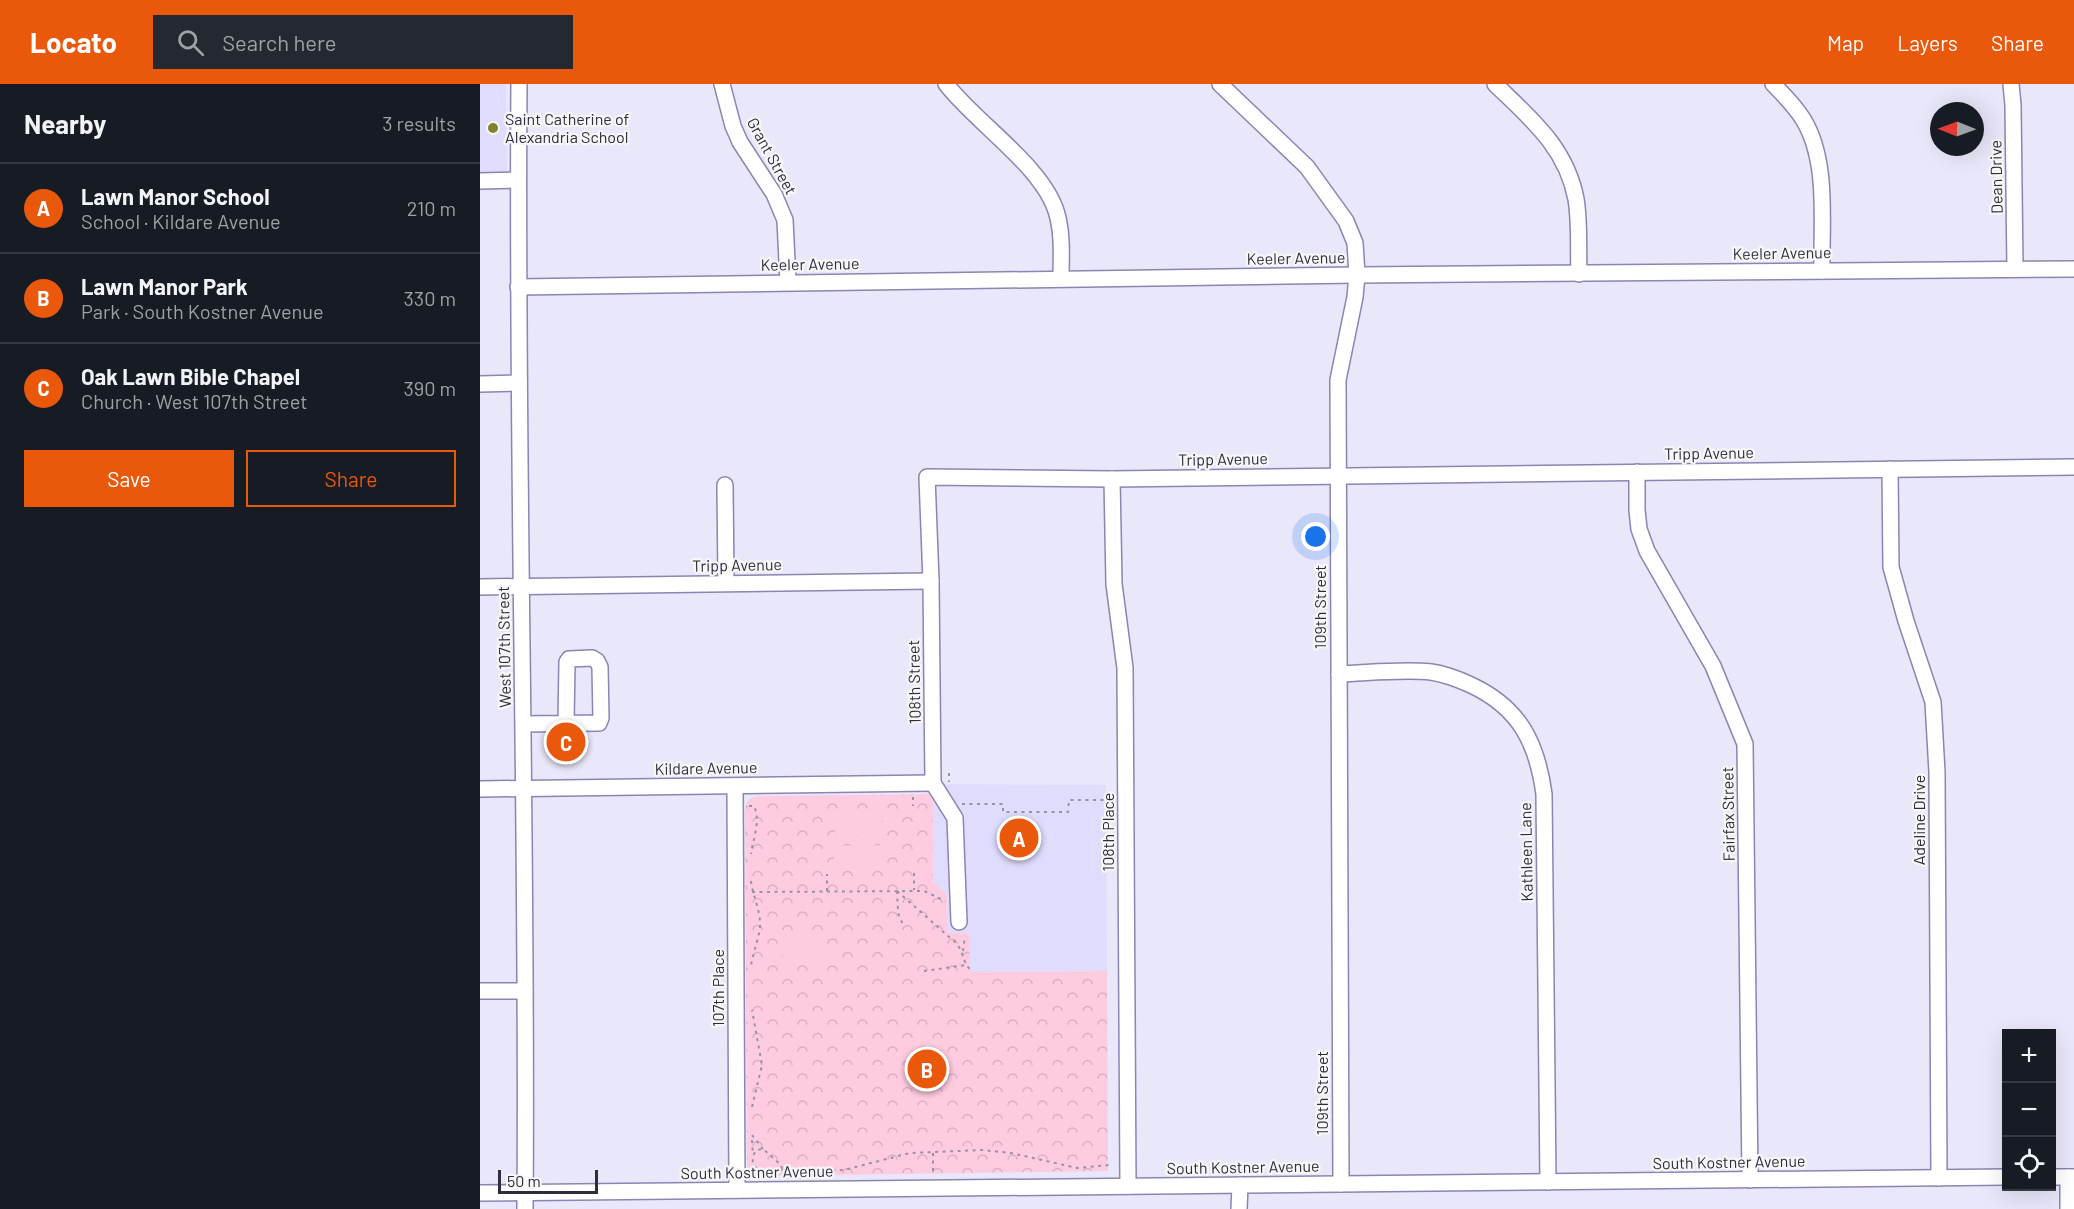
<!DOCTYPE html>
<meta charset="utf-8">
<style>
body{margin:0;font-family:Barlow,sans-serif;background:#242831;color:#f1f3f6}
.controls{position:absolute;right:18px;bottom:18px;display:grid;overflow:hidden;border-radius:0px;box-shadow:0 6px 24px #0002}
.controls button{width:54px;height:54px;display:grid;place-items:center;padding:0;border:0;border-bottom:2px solid #363941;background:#171b24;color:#f1f3f6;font:30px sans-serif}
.compass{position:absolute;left:1450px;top:18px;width:54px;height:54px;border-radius:50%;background:#171b24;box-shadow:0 6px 24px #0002;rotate:271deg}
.scale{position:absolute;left:18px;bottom:15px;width:100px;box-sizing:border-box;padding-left:6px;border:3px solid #2f2c3e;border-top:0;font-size:16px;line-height:21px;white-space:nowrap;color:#2f2c3e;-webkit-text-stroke:4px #f7f7f7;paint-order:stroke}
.you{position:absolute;left:836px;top:453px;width:21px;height:21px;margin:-15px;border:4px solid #fff;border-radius:50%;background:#1a73e8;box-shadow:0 0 0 9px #1a73e833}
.badge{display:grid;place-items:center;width:39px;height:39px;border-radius:50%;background:#ea580c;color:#fff;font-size:20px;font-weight:700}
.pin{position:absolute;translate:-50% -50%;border:3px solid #fff;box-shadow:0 2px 6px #0006}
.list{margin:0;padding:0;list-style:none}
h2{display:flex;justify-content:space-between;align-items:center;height:78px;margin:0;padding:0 24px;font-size:26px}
h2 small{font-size:20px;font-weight:400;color:#9ea1a6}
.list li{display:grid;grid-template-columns:39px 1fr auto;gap:18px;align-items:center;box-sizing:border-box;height:90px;padding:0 24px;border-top:2px solid #363941}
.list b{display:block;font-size:22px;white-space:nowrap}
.list p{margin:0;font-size:20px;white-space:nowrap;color:#9ea1a6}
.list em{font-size:20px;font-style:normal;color:#9ea1a6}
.actions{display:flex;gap:12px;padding:18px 24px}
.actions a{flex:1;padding:14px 0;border:2px solid #ea580c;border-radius:0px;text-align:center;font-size:21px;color:#ea580c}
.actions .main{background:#ea580c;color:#fff}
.icon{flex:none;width:33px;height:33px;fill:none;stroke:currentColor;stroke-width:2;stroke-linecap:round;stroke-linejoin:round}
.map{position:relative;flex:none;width:1594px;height:1125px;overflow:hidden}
header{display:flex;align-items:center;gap:36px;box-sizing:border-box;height:84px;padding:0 30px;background:#ea580c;color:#fff}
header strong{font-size:28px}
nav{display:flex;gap:33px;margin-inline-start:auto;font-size:21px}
.search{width:420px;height:54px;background:#242831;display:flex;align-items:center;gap:15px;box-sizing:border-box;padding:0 21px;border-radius:0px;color:#9ea1a6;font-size:22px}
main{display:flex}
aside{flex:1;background:#171b24}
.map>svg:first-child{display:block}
.built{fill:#e0dcfd}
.forest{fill:url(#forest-crowns)}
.pitch{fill:#ffcbe0}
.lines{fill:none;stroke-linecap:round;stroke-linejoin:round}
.minor-casing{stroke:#8c84b1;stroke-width:18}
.path{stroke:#9693a6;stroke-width:2;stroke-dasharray:3 4.5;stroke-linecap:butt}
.minor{stroke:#fff;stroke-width:15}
.poi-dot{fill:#7f832e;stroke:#f7f7f7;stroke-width:2}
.labels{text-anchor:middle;stroke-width:4.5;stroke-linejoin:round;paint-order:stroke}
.poi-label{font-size:16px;fill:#2f2c3e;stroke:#f7f7f7;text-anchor:start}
.street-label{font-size:16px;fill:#2f2c3e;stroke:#f7f7f7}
</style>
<header>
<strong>Locato</strong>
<div class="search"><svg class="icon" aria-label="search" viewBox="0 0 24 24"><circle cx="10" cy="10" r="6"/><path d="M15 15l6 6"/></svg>Search here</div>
<nav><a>Map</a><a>Layers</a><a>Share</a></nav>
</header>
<main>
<aside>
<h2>Nearby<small>3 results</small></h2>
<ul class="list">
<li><span class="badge">A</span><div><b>Lawn Manor School</b><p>School · Kildare Avenue</p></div><em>210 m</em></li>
<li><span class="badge">B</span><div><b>Lawn Manor Park</b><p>Park · South Kostner Avenue</p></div><em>330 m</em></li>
<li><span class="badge">C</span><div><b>Oak Lawn Bible Chapel</b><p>Church · West 107th Street</p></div><em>390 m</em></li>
</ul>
<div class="actions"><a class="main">Save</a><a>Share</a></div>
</aside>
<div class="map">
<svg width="1594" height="1125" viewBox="0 0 1594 1125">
<defs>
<pattern id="forest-crowns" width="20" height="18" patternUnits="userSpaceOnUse" patternTransform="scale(1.5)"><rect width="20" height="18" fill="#ffcbe0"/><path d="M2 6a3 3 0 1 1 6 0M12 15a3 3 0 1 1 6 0" fill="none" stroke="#dbaec1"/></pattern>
</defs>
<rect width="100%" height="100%" fill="#e9e7fa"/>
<g class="built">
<path d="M0,0H26L27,89H0Z"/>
<path d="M460,700L626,701L627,887L490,888L468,849L467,811L453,797V710Z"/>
</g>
<path class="forest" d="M453,710V797L467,811L468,849H489L490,888L627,887L628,1087L279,1092L270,1090L267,1083L265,724L269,715L278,712Z"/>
<g class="pitch">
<path d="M354,729H402V751H355Z"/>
<path d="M402,761L403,783L354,784V762Z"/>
<path d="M343,851V874L303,875V852Z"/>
</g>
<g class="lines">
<g class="minor-casing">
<g id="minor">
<path d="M39,0C36,375 48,750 45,1125"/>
<path d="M242,0L253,42L260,58L294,110L305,136L308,198"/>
<path d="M466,0C497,40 564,83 577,130C583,152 581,174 581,195"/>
<path d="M740,0L827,83L866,137L875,159L877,191L875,213L858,296L861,1100"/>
<path d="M1015,0C1051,35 1086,63 1096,115C1100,139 1098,166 1099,190"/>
<path d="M1293,0C1304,11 1315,22 1323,35C1349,77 1341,139 1342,187"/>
<path d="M1531,0L1533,21L1535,185"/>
<path d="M0,97L38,96"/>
<path d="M38,203L877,191L1594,185"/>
<path d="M0,300L39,299"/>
<path d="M1410,385L1411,483L1426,537L1453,618L1457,688L1459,1094"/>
<path d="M1157,388V426L1159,445L1167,467L1233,582L1265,660L1270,1096"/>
<path d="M632,395L634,500L645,584L648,1102"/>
<path d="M245,401L246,499"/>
<path d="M0,503L451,497"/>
<path d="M859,590C889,589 921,585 951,588C965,590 978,595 991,601C1040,624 1057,659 1064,710L1068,1098"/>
<path d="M44,640L119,639L121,634L120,583L117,577L112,574L89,575L87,578L86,639"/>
<path d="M453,699L451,497L447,393L632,395L1594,383"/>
<path d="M453,699L475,734L479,838"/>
<path d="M255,702L257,1106"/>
<path d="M0,705L453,699"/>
<path d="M0,907H45"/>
<path d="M1572,1093H1594"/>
<path d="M0,1109L1526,1093"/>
<path d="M759,1125L760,1101"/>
<path d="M1588,1125V1093"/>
</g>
</g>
<g class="path">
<path d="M469,689V698"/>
<path d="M433,713V722"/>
<path d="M482,720H523V728H588L589,716H627"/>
<path d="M269,722H274C281,737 273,755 271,770"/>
<path d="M434,789V806"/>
<path d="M271,797C273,813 281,827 280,844C278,857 273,869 271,882"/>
<path d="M347,807V790"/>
<path d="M417,807L476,859C484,868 483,880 490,885"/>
<path d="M417,807L418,829L423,841"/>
<path d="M272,808L444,807L465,817"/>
<path d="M483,867L485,852"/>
<path d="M444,887L486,881"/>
<path d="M272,1023L282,981L272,926"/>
<path d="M272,1051L283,1065"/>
<path d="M272,1056L273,1071"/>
<path d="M453,1069V1090"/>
<path d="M302,1085L301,1081L283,1065L276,1066C265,1085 284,1092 300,1089L302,1085L333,1087L364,1086L430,1069L502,1066L531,1069L597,1084L630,1081"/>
</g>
<use href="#minor" class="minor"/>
</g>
<circle class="poi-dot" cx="13" cy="44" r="6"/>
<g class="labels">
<g class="poi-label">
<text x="25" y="41">Saint Catherine of<tspan x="25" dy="18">Alexandria School</tspan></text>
</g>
<g class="street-label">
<text transform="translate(292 72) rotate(61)" y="6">Grant Street</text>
<text transform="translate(1516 93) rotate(-91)" y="6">Dean Drive</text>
<text transform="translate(1302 169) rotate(-1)" y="6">Keeler Avenue</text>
<text transform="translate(816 174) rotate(-1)" y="6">Keeler Avenue</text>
<text transform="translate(330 180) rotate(-1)" y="6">Keeler Avenue</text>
<text transform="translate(1229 369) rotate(-1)" y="6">Tripp Avenue</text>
<text transform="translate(743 375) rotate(-1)" y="6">Tripp Avenue</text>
<text transform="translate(257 481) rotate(-1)" y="6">Tripp Avenue</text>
<text transform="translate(840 523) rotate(-90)" y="6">109th Street</text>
<text transform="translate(24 563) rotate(-91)" y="6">West 107th Street</text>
<text transform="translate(434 598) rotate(-91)" y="6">108th Street</text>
<text transform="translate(226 684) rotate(-1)" y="6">Kildare Avenue</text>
<text transform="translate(1248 730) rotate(-91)" y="6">Fairfax Street</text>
<text transform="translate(1439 736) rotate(-90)" y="6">Adeline Drive</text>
<text transform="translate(628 748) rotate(-90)" y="6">108th Place</text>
<text transform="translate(1046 768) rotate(-91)" y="6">Kathleen Lane</text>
<text transform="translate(238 904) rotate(-90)" y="6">107th Place</text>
<text transform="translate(842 1009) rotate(-90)" y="6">109th Street</text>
<text transform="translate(1249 1078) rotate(-1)" y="6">South Kostner Avenue</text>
<text transform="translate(763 1083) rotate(-1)" y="6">South Kostner Avenue</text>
<text transform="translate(277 1088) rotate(-1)" y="6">South Kostner Avenue</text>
</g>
</g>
</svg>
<div class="controls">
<button>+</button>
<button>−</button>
<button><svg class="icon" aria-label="locate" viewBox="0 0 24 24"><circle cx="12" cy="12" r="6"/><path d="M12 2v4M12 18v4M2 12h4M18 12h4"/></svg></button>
</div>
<svg class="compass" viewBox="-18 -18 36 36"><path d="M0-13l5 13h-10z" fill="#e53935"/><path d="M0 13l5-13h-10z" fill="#9ea1a6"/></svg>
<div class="scale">50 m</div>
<div class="you"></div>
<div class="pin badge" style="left:539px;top:754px">A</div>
<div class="pin badge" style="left:447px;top:985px">B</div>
<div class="pin badge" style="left:86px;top:658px">C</div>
</div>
</main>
